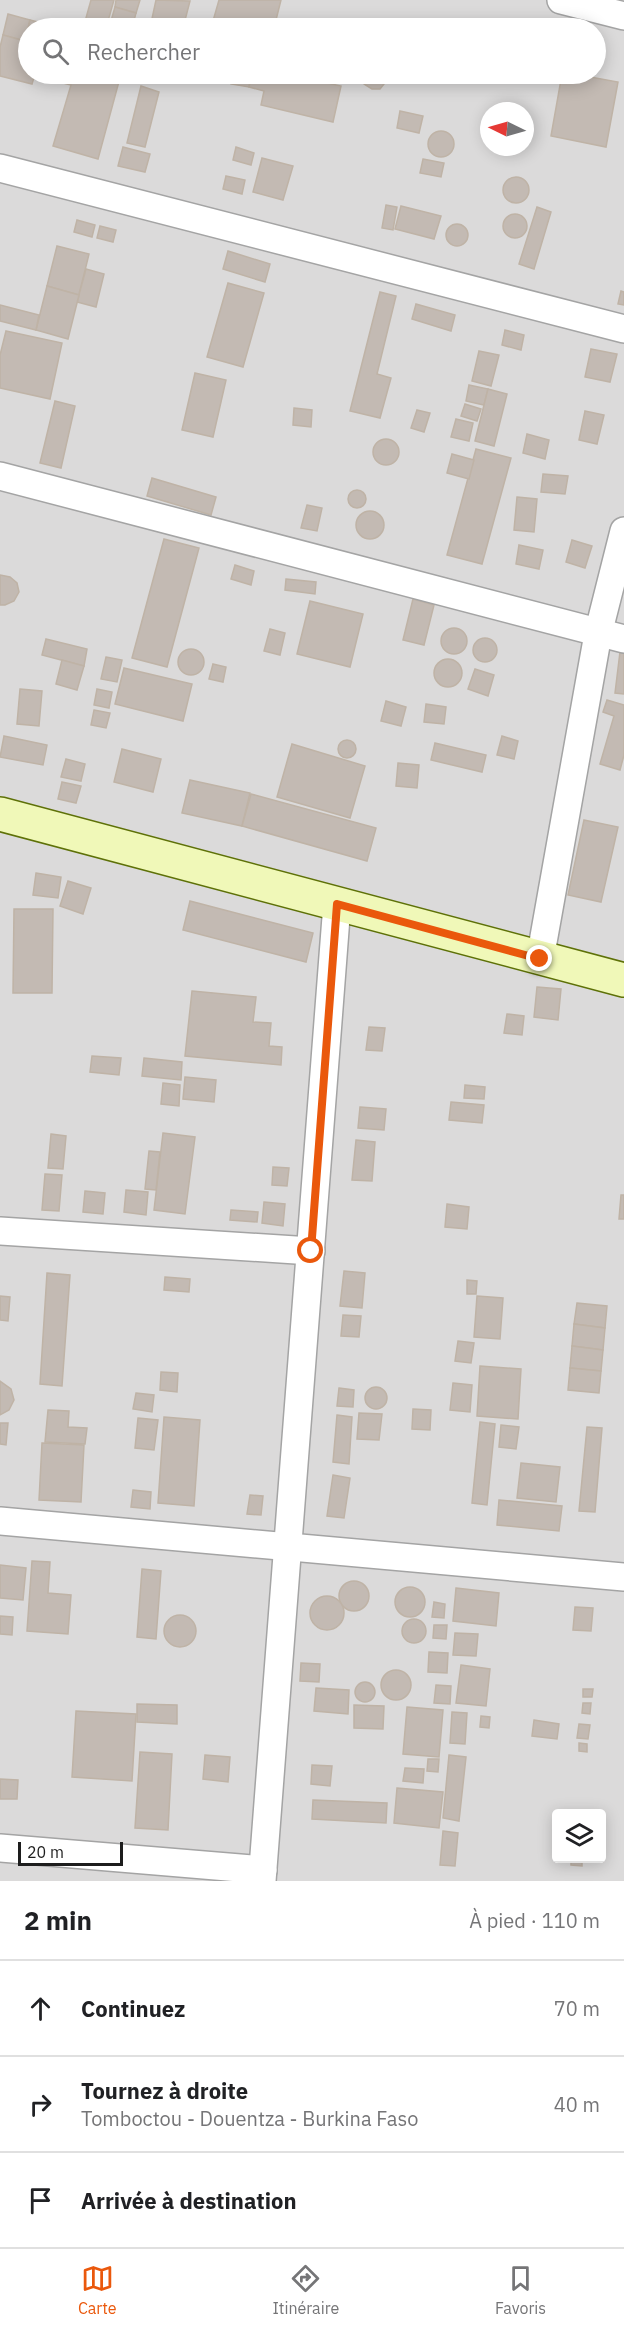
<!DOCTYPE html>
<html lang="fr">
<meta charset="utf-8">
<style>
body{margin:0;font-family:"IBM Plex Sans",sans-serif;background:#f2f2f2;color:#202124}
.controls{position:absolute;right:18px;bottom:18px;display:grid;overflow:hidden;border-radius:6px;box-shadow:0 3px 15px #0003}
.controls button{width:54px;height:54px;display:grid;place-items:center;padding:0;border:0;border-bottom:2px solid #e0e0e0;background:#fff;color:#202124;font:30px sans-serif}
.compass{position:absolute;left:480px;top:102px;width:54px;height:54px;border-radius:50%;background:#fff;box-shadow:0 3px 15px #0003;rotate:275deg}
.scale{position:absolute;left:18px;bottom:15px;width:105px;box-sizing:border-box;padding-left:6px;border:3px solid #1d1d1d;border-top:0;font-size:16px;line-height:21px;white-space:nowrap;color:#1d1d1d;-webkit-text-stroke:4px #fff;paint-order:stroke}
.stop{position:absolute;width:18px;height:18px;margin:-14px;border:4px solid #ea580c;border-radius:50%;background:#fff}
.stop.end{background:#ea580c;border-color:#fff;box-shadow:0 2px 6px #0008}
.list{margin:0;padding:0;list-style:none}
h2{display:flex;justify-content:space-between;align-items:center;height:78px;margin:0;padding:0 24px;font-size:26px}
h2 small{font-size:20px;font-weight:400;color:#757577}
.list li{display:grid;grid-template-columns:39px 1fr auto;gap:18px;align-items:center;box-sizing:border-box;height:96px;padding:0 24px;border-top:2px solid #e0e0e0}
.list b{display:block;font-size:22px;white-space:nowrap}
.list p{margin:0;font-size:20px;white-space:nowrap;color:#757577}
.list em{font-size:20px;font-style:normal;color:#757577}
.icon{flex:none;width:33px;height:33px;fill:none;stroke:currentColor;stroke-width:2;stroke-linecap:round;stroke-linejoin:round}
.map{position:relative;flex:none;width:624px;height:1881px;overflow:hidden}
.search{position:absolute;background:#fff;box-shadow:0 3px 15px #0003;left:18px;right:18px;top:18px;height:66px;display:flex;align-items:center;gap:15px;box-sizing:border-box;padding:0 21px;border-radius:33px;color:#757577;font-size:22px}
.sheet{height:366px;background:#fff}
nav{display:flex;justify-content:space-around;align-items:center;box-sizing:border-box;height:84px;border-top:2px solid #e0e0e0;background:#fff;font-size:16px;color:#757577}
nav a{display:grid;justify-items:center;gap:3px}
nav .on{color:#ea580c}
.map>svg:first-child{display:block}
.residential{fill:#dbdada;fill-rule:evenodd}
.building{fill:#c3bab3;stroke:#bfb3a6;stroke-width:1.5}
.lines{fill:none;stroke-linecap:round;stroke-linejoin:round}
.minor-casing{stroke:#a4a4a4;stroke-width:30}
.secondary-casing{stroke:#5e7108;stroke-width:36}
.minor{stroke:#fff;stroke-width:27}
.secondary{stroke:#f0f8b8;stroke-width:33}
.route{stroke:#ea580c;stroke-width:8}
</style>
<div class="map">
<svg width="624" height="1881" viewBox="0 0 624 1881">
<rect width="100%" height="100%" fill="#eeebe3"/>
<path class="residential" d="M0,0H624V1881H0ZM28,28H596V74H28ZM489,111H525V147H489ZM556,1814H602V1858H556Z"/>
<g class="building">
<path d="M91,0H114L106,28L84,25Z"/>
<path d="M116,0H140L136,13L115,7Z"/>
<path d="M156,0L190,1L183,28H150Z"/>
<path d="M219,0H281L274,28H211Z"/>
<path d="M115,7L136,13L132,28H109Z"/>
<path d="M8,14L30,20L25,41L3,35Z"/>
<path d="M30,20L50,25L49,28H28V42L25,41Z"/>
<path d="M3,35L25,41L21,57L28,59V74H35L32,84L0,76V47Z"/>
<path d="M40,74H121L98,159L53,146L71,85L39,77Z"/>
<path d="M234,74H252L249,87L231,84Z"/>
<path d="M252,74H286L341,86L333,122L261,105L264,91L249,87Z"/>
<path d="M362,74H388V79L380,89H372L364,84Z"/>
<path d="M562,74H574L618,82L606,147L551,136Z"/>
<path d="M141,86L159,92L145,147L127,143Z"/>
<path d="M400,111L423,116L419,133L397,128Z"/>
<circle cx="441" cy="144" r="13"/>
<path d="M123,147L150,154L145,172L118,166Z"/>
<path d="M236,147L254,153L251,165L233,160Z"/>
<path d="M262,158L293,166L283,200L253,192Z"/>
<path d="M423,159L444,163L441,177L420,173Z"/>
<path d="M226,176L245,180L242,194L223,189Z"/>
<circle cx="516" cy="190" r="13"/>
<path d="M386,205L397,207L393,230L382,228Z"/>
<path d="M401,206L441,216L434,239L395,229Z"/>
<path d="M537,207L551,212L534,269L519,264Z"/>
<circle cx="515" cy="226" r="12"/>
<path d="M77,220L95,225L92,237L74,232Z"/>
<circle cx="457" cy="235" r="11"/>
<path d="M100,226L116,230L113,242L97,238Z"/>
<path d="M57,246L89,254L79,295L47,286Z"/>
<path d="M228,251L270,264L265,282L223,269Z"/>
<path d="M86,269L104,274L96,307L77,302Z"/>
<path d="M228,283L264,293L243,367L207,357Z"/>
<path d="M47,286L79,295L68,339L36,330Z"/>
<path d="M621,291L624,292V305L618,304Z"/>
<path d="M380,292L396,296L377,374L391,378L380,418L350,411Z"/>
<path d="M416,304L455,315L451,331L412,319Z"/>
<path d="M0,305L39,315L36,330L0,321Z"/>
<path d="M505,330L524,335L521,350L502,345Z"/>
<path d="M6,331L62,343L50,399L0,388V355Z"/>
<path d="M591,349L617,354L610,382L585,377Z"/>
<path d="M479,351L499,355L491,386L472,381Z"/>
<path d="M195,373L226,380L213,437L182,430Z"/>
<path d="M469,385L488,389L484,405L466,401Z"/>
<path d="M488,389L507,394L494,446L475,441Z"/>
<path d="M55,401L75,406L61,468L40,463Z"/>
<path d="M465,404L481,409L477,421L461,416Z"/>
<path d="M294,408L312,410L311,427L293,425Z"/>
<path d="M417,410L430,413L424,432L411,428Z"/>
<path d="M585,411L604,415L597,444L579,440Z"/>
<path d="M456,419L473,423L469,441L451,437Z"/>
<path d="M527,434L549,440L545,459L523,453Z"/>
<circle cx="386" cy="452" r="13"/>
<path d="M476,449L511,458L482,564L447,555Z"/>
<path d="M452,454L474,460L469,479L447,473Z"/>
<path d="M543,474L568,476L565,494L541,492Z"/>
<path d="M152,478L216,497L211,515L147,496Z"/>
<circle cx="357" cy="499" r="9"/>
<path d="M517,497L537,499L534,532L514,530Z"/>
<path d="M307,505L322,508L317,531L301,528Z"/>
<circle cx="370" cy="525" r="14"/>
<path d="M164,539L199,548L167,667L132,658Z"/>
<path d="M572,540L592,546L585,568L566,562Z"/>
<path d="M519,545L543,550L539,569L516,564Z"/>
<path d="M235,565L254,571L251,585L231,579Z"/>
<path d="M0,575L10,577L17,583L19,592L14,601L5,605H0Z"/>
<path d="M286,579L316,582L315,594L285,590Z"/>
<path d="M413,599L434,605L424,645L403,640Z"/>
<path d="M310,601L363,614L350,667L297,654Z"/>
<circle cx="454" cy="641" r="13"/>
<path d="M270,629L285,633L280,655L264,651Z"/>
<circle cx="485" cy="650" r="12"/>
<path d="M46,639L87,649L84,666L42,655Z"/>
<circle cx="191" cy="662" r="13"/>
<path d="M620,652L624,653V694L615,693Z"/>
<path d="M106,657L122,660L117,682L101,679Z"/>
<circle cx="448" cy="673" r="14"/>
<path d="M62,660L84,666L77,690L56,684Z"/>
<path d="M213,664L226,667L223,682L209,679Z"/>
<path d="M124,668L192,684L183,721L115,704Z"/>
<path d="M475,669L494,675L488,696L468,689Z"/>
<path d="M20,689L42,691L39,726L17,724Z"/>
<path d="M97,689L112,692L109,708L94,705Z"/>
<path d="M607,700L624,705V755L620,770L600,764L614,716L603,712Z"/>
<path d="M386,701L406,707L401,726L381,721Z"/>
<path d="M426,704L446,707L444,724L424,722Z"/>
<path d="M94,710L110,713L106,728L91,725Z"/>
<path d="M4,736L47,745L43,765L0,757Z"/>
<path d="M502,736L518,741L514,759L497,755Z"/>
<circle cx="347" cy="749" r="9"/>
<path d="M435,743L486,755L482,772L431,760Z"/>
<path d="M292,744L365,766L350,818L277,797Z"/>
<path d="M122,749L161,759L153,792L114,782Z"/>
<path d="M66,759L85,764L81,781L61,777Z"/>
<path d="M398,763L419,765L417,788L396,786Z"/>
<path d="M190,780L250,793L242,826L182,813Z"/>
<path d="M62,782L81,786L76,803L58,799Z"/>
<path d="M251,794L376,828L367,861L242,826Z"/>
<path d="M584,820L618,827L601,902L568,895Z"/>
<path d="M36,873L61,877L58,898L33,895Z"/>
<path d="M68,881L91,888L83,914L60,906Z"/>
<path d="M190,901L313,933L306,962L183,930Z"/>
<path d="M14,909H53L52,993H13Z"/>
<path d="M537,987L561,989L558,1020L534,1017Z"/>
<path d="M192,991L256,997L253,1022L271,1023L269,1046L282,1047L281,1065L185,1056Z"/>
<path d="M507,1014L524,1016L522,1035L504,1033Z"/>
<path d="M369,1027L385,1028L382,1051L366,1050Z"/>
<path d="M92,1056L121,1058L119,1075L90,1072Z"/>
<path d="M144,1058L182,1062L181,1080L142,1076Z"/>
<path d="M185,1077L216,1080L214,1102L183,1099Z"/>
<path d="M163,1083L180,1085L179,1106L161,1104Z"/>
<path d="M465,1085L485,1087L484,1099L464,1098Z"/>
<path d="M451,1102L484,1105L482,1123L449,1120Z"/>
<path d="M360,1107L386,1109L384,1130L358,1128Z"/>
<path d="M163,1133L195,1137L185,1214L154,1210Z"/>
<path d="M51,1134L66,1136L63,1169L48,1168Z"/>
<path d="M356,1140L375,1142L372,1181L352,1180Z"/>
<path d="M149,1151L160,1152L156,1190L145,1189Z"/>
<path d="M273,1167L289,1168L287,1186L272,1185Z"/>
<path d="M45,1174L62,1175L59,1211L42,1210Z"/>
<path d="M126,1190L148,1192L146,1215L124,1212Z"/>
<path d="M85,1191L105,1193L103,1214L83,1212Z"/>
<path d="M621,1195H624V1219H619Z"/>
<path d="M264,1202L285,1204L283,1226L262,1223Z"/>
<path d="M447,1204L469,1207L467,1229L445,1227Z"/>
<path d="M231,1210L258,1212L257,1222L230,1220Z"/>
<path d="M344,1271L365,1273L362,1308L340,1306Z"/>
<path d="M47,1273L70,1275L62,1386L40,1384Z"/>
<path d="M165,1277L190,1279L189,1292L164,1290Z"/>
<path d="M467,1280L477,1281L476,1294H467Z"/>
<path d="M0,1296L10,1297L8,1321L0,1320Z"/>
<path d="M477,1296L503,1298L500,1339L474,1337Z"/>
<path d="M577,1303L607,1306L605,1328L574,1324Z"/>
<path d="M343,1315L361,1316L359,1337L341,1336Z"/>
<path d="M574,1324L605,1328L603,1350L572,1346Z"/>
<path d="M458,1341L474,1343L471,1363L455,1361Z"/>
<path d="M572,1346L603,1350L601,1371L570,1368Z"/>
<path d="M480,1366L521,1369L518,1419L477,1416Z"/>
<path d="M570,1368L601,1371L599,1393L568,1390Z"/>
<path d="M161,1372L178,1373L177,1392L160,1390Z"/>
<path d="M0,1381L11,1389L14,1400L9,1410L0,1415Z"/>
<path d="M453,1383L472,1385L470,1412L450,1410Z"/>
<circle cx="376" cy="1398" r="11"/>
<path d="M339,1388L354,1390L353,1407L337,1406Z"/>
<path d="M136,1393L154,1395L152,1412L133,1409Z"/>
<path d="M413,1409L431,1410L430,1430L412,1429Z"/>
<path d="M48,1410L69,1411L68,1427L87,1428L85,1444L45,1442Z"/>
<path d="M359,1413L382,1414L379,1440L357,1439Z"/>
<path d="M337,1415L352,1417L349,1464L333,1462Z"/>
<path d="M164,1417L200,1420L194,1506L158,1503Z"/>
<path d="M138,1418L158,1420L154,1450L135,1448Z"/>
<path d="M480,1422L495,1424L487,1505L472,1503Z"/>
<path d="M0,1423H8L6,1445L0,1444Z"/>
<path d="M501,1425L519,1427L516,1449L499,1447Z"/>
<path d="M587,1427L602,1428L595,1512L579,1511Z"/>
<path d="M42,1443L84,1445L81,1502L39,1500Z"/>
<path d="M521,1463L560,1467L556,1502L517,1498Z"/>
<path d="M333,1475L350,1478L344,1518L327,1516Z"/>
<path d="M133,1490L151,1492L150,1509L131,1507Z"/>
<path d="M250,1495L263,1496L261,1515L247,1514Z"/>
<path d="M499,1500L562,1506L559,1531L497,1525Z"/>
<path d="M32,1561L50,1562L48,1593L71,1595L68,1634L27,1631Z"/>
<path d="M0,1565L26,1568L23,1600L0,1598Z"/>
<path d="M142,1569L161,1571L156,1639L137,1637Z"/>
<circle cx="354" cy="1596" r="15"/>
<circle cx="410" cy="1602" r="15"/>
<path d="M456,1588L499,1593L496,1626L453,1621Z"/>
<circle cx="327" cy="1613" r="17"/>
<path d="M434,1602L445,1604L444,1618L432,1617Z"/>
<path d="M575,1607L593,1608L591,1631L573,1630Z"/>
<circle cx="180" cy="1631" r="16"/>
<path d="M0,1616L13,1617L12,1635L0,1634Z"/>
<circle cx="414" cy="1631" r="12"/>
<path d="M434,1625H447L446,1639L433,1638Z"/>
<path d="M455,1633L478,1634L476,1656L453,1655Z"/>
<path d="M429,1652L448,1653L447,1673L428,1672Z"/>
<path d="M301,1663L320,1664L319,1682L300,1681Z"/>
<path d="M461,1665L490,1669L486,1706L456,1703Z"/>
<circle cx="396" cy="1685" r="15"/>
<circle cx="365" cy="1692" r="10"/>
<path d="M436,1685L451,1686L450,1704L434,1703Z"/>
<path d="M316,1688L349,1690L348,1714L314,1711Z"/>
<path d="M583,1689H593L592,1697H583Z"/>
<path d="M583,1703H591L590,1714L582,1713Z"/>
<path d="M137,1704L177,1705V1724L137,1722Z"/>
<path d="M354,1705L384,1706L383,1729L354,1728Z"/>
<path d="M407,1707L443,1710L439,1757L403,1754Z"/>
<path d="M76,1711L136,1714L132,1781L72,1777Z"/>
<path d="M452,1712L467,1713L465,1744L450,1743Z"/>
<path d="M481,1716L490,1717L489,1728L480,1727Z"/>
<path d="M534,1720L559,1724L557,1739L532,1736Z"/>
<path d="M579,1724L590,1725L588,1739L577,1738Z"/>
<path d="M579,1743L587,1744V1752L579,1751Z"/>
<path d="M140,1752L172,1754L168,1830L135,1828Z"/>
<path d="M205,1755L230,1757L228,1782L203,1779Z"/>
<path d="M449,1755L466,1757L459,1821L443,1818Z"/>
<path d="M428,1759H439L438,1772L427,1771Z"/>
<path d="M312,1765L332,1766L330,1786L311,1784Z"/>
<path d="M405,1768L424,1769L423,1783L403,1781Z"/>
<path d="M0,1779L18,1780L17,1799H0Z"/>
<path d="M397,1788L443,1792L439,1828L394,1823Z"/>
<path d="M313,1800L387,1803L386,1823L312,1819Z"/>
<path d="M443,1831L458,1833L455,1866L440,1865Z"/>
<path d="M571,1858H582V1866L571,1865Z"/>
</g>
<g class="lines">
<g class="minor-casing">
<g id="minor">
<path d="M561,0L624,16"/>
<path d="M0,168L624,329"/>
<path d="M0,476L624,639"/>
<path d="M540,959L598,634L624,531"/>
<path d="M0,1231L311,1251"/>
<path d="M0,1521L624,1577"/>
<path d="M0,1848L263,1870"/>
<path d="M262,1881L337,904"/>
</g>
</g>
<g class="secondary-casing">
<path id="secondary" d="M0,814L624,980"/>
</g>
<use href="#minor" class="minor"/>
<use href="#secondary" class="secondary"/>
</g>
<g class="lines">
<path class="route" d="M311,1251L337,904L540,959"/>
</g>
</svg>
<div class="controls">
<button><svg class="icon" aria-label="layers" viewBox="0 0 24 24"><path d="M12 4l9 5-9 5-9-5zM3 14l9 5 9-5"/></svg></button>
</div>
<svg class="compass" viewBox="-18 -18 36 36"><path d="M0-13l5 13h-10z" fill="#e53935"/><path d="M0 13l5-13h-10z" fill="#757577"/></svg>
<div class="scale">20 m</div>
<div class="stop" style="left:311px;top:1251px"></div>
<div class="stop end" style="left:540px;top:959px"></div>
<div class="search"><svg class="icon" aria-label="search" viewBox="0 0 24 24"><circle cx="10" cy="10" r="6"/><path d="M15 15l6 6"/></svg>Rechercher</div>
</div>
<section class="sheet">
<h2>2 min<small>À pied · 110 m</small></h2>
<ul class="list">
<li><svg class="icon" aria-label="ahead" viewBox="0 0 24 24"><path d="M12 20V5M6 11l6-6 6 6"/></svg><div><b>Continuez</b></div><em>70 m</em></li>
<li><svg class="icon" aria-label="right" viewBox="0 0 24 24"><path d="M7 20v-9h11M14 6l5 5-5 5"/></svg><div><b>Tournez à droite</b><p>Tomboctou - Douentza - Burkina Faso</p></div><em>40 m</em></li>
<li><svg class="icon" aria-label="arrive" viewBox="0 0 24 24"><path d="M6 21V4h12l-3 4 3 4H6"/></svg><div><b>Arrivée à destination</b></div></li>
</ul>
</section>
<nav>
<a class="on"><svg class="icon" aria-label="map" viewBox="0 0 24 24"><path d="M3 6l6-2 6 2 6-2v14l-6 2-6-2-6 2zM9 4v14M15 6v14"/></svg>Carte</a>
<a><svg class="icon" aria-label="directions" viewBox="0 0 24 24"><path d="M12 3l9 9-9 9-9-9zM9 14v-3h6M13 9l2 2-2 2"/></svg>Itinéraire</a>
<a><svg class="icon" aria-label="saved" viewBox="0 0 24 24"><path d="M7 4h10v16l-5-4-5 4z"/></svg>Favoris</a>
</nav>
